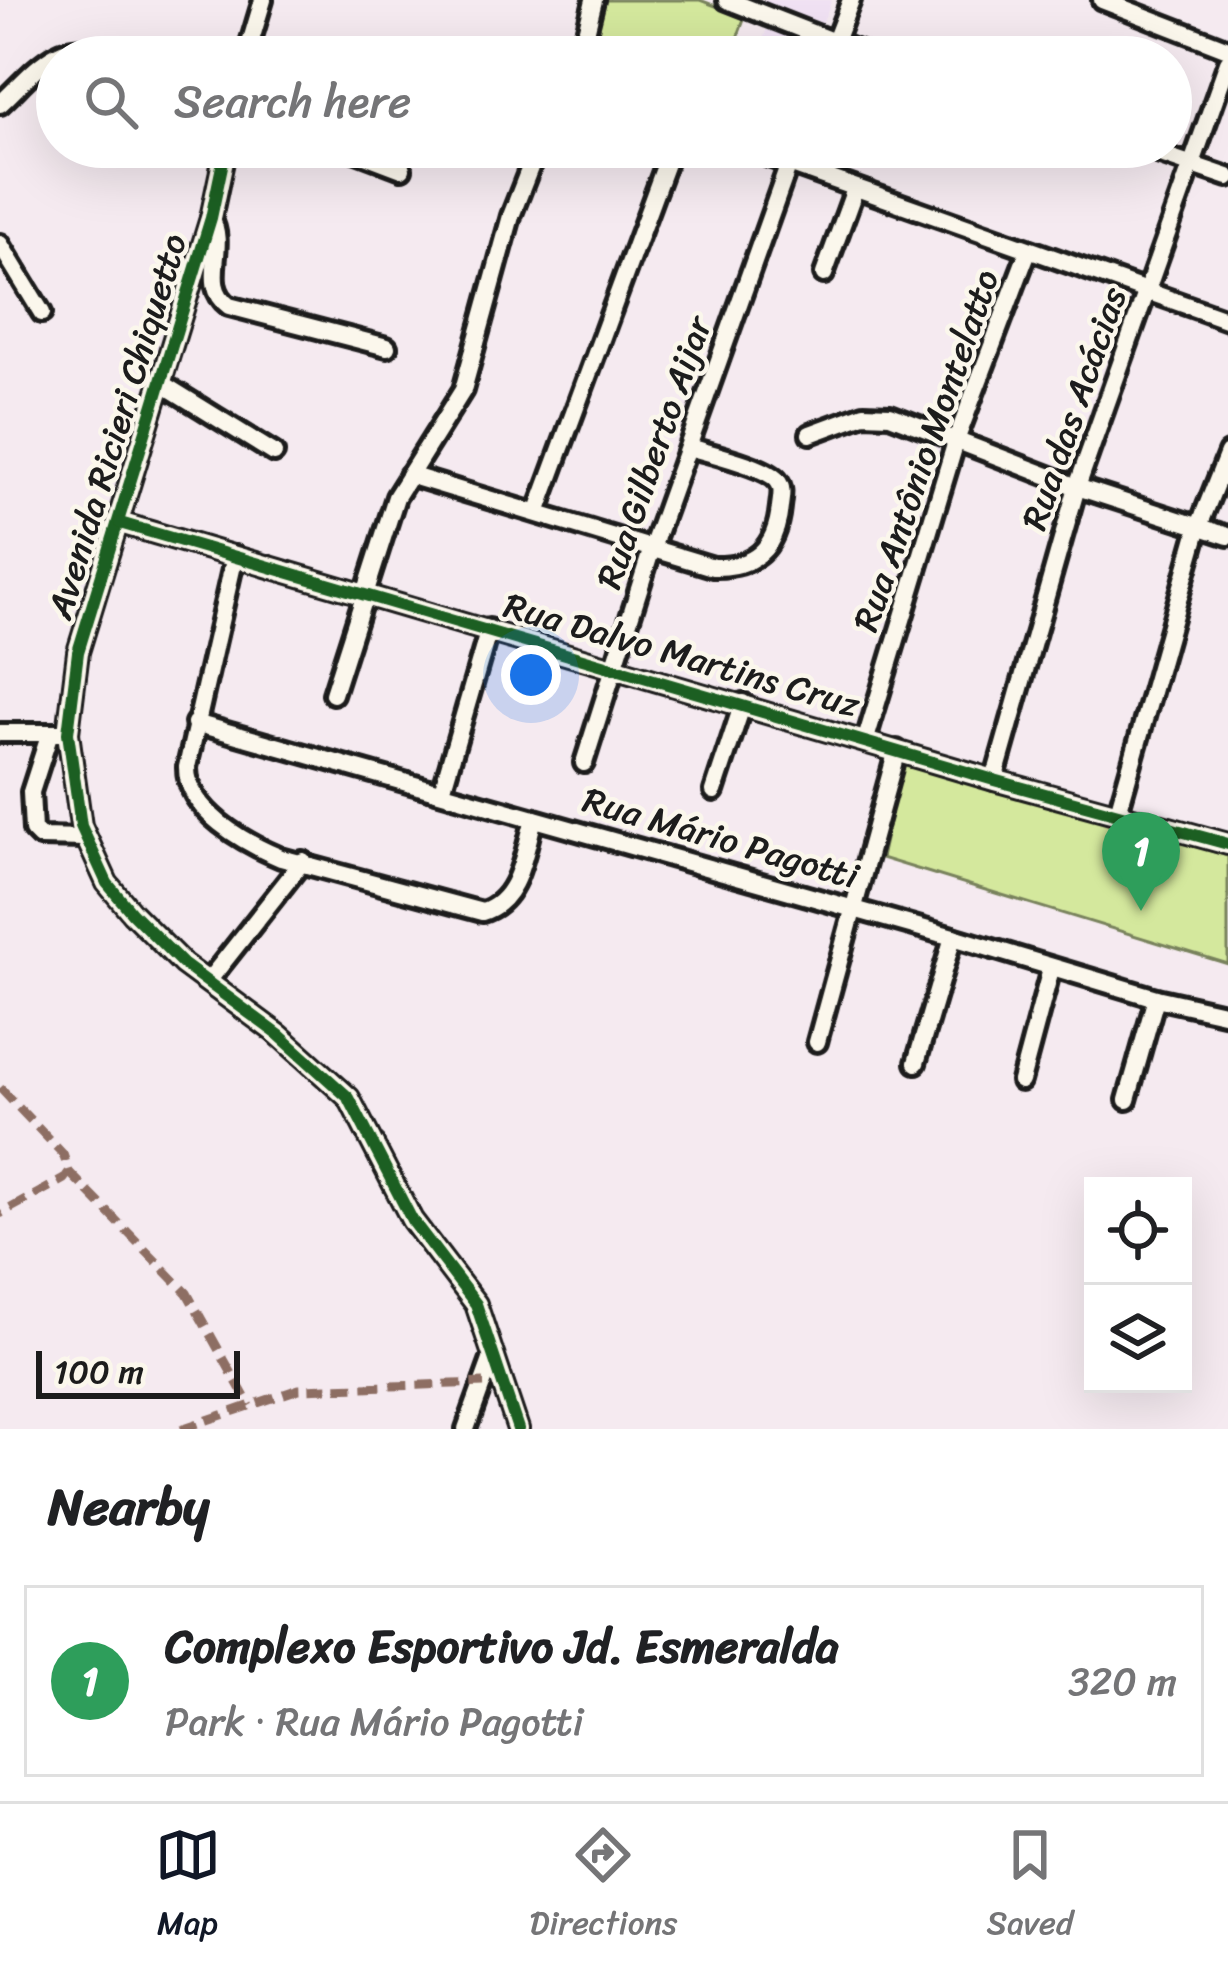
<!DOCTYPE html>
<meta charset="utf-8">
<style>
body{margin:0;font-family:Sriracha,sans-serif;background:#f6f6f6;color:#202124}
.controls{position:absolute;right:36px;bottom:36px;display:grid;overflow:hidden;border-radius:0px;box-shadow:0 12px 48px #0002}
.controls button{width:108px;height:108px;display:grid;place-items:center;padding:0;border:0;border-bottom:3px solid #e0e0e0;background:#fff;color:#202124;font:60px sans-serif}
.scale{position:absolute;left:36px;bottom:30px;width:204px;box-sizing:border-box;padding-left:12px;border:6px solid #1c1c1c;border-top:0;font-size:33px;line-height:42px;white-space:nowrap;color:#1c1c1c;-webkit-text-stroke:9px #fbf7ec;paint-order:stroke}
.you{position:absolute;left:531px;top:675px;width:42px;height:42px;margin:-30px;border:9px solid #fff;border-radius:50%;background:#1a73e8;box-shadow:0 0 0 18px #1a73e833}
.badge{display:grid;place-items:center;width:78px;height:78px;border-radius:50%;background:#111827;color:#fff;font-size:39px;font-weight:700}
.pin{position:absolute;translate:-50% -99px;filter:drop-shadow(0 3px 6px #0008)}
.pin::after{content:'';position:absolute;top:63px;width:42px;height:36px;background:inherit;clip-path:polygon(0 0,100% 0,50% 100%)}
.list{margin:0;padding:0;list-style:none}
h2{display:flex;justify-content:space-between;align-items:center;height:156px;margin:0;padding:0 48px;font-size:51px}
h2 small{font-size:39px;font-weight:400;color:#757577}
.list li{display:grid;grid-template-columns:78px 1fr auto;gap:36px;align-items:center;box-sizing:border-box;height:192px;margin:0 24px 24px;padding:0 24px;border:3px solid #e0e0e0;border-radius:0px}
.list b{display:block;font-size:45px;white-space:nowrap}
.list p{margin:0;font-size:39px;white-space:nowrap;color:#757577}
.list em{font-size:39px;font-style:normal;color:#757577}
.icon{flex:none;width:66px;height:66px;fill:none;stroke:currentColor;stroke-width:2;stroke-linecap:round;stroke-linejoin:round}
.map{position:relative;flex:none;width:1228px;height:1429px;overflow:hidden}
.search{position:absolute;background:#fff;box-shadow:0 12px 48px #0002;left:36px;right:36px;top:36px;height:132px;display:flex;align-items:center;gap:30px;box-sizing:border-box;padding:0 42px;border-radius:66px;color:#757577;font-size:45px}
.sheet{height:372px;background:#fff}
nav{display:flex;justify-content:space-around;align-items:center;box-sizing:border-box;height:168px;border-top:3px solid #e0e0e0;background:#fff;font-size:33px;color:#757577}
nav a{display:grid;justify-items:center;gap:6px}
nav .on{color:#111827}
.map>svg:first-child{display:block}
.built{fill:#f0e1f3}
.green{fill:#d4e89d;stroke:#78825c;stroke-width:3}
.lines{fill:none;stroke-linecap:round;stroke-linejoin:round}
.minor-casing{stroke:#1c1c1c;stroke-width:26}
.minor{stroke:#fbf7ec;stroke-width:16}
.quiet{stroke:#8d6e63;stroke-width:9;stroke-dasharray:18 9;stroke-linecap:butt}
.cycleway-casing{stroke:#fbf7ec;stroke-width:20}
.cycleway{stroke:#1b5e20;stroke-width:12}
.labels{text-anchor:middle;stroke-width:9;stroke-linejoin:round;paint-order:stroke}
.street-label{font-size:36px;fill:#1c1c1c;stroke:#fbf7ec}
</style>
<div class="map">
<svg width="1228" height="1429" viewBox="0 0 1228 1429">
<rect width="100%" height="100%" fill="#f5eaf0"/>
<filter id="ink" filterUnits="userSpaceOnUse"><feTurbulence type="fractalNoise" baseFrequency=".00833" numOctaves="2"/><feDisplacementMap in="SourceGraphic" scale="24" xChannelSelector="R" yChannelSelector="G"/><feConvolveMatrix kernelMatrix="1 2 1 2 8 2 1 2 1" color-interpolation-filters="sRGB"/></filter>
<g filter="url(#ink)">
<g class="built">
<path d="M759,0H832L821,26Z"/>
<path d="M767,28L813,48L818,57H757Z"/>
</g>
<g class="green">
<path d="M601,0H700L745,17L730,57H714L665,44L659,57H587L597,32Z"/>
<path d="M903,758L1228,856V964L881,858Z"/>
</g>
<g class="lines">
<g class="minor-casing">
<g id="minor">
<path d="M727,0L873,57"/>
<path d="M1102,0L1228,49"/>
<path d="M246,57L263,0"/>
<path d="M580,57L594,0"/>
<path d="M829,57L851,0"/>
<path d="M0,104C29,78 63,29 103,57"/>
<path d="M226,147L211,218L78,652L68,733L81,826L107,883L132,913L183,964L279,1035L349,1098L412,1220L476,1304L518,1429"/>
<path d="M344,147L402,169"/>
<path d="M741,147L1228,320"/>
<path d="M1140,147L1228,177"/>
<path d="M211,218C228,248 199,284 229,306L387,347"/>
<path d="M0,244L42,313"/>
<path d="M824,274L855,189"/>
<path d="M161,383L274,453"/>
<path d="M810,434L864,414L890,415L1077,487L1228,536"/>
<path d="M409,475L713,567C754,568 776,549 780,507C781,497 784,488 777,480C765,466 708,453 689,447"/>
<path d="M537,513L672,147"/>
<path d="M120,523L994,780L1228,844"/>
<path d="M235,556L187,767C186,811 245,843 281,858L482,912C520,901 524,852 534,819"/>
<path d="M333,694L396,497L463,390L511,216L538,147"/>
<path d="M195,723L953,937L1156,998L1228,1014"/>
<path d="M0,733H61"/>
<path d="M50,733L31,792L33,830L40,837L85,838"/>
<path d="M866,739L957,438L1028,251"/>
<path d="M584,763L652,548L795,147"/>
<path d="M994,780L1077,487L1228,62"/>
<path d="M442,791L489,629"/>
<path d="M714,791L743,703"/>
<path d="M1118,812L1199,526L1228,453"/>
<path d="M209,980L303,861"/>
<path d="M817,1042L897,750"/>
<path d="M916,1063L953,937"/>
<path d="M1021,1081L1051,969"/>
<path d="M1127,1100L1156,998"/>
<path d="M466,1429L491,1360"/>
</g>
</g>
<use href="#minor" class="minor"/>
<g class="quiet">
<path d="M0,1088L63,1154L69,1172L64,1179L0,1214"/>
<path d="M69,1172L187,1293L250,1406"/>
<path d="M181,1429L299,1389L484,1383"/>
</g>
<g class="cycleway-casing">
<g id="cycleway">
<path d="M226,147L211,218L78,652L68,733L81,826L107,883L132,913L183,964L279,1035L349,1098L412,1220L476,1304L518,1429"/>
<path d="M120,523L994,780L1228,844"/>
</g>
</g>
<use href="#cycleway" class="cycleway"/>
</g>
</g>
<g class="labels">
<g class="street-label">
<text transform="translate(1073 408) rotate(-71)" y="13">Rua das Acácias</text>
<text transform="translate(116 426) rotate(-73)" y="13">Avenida Ricieri Chiquetto</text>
<text transform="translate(925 450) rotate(-71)" y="13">Rua Antônio Montelatto</text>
<text transform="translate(653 452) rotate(-71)" y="13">Rua Gilberto Aijar</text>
<text transform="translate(682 654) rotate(16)" y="13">Rua Dalvo Martins Cruz</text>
<text transform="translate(721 837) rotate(16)" y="13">Rua Mário Pagotti</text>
</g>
</g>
</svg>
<div class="controls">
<button><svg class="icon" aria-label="locate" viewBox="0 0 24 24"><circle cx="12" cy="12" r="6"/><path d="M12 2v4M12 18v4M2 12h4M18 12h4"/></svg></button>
<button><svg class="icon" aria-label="layers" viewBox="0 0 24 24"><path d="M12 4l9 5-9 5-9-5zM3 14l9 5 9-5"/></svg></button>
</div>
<div class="scale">100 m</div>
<div class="you"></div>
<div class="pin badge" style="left:1141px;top:911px;background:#2e9e5b">1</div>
<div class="search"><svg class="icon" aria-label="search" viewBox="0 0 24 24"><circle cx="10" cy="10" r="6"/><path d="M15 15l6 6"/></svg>Search here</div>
</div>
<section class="sheet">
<h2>Nearby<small></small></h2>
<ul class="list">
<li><span class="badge" style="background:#2e9e5b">1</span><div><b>Complexo Esportivo Jd. Esmeralda</b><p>Park · Rua Mário Pagotti</p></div><em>320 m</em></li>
</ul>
</section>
<nav>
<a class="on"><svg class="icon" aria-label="map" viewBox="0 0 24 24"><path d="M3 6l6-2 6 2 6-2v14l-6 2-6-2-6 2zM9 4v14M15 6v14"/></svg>Map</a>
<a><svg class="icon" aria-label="directions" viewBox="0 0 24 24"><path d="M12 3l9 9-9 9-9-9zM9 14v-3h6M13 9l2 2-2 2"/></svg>Directions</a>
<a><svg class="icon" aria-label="saved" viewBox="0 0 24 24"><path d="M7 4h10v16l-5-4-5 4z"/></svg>Saved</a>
</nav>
